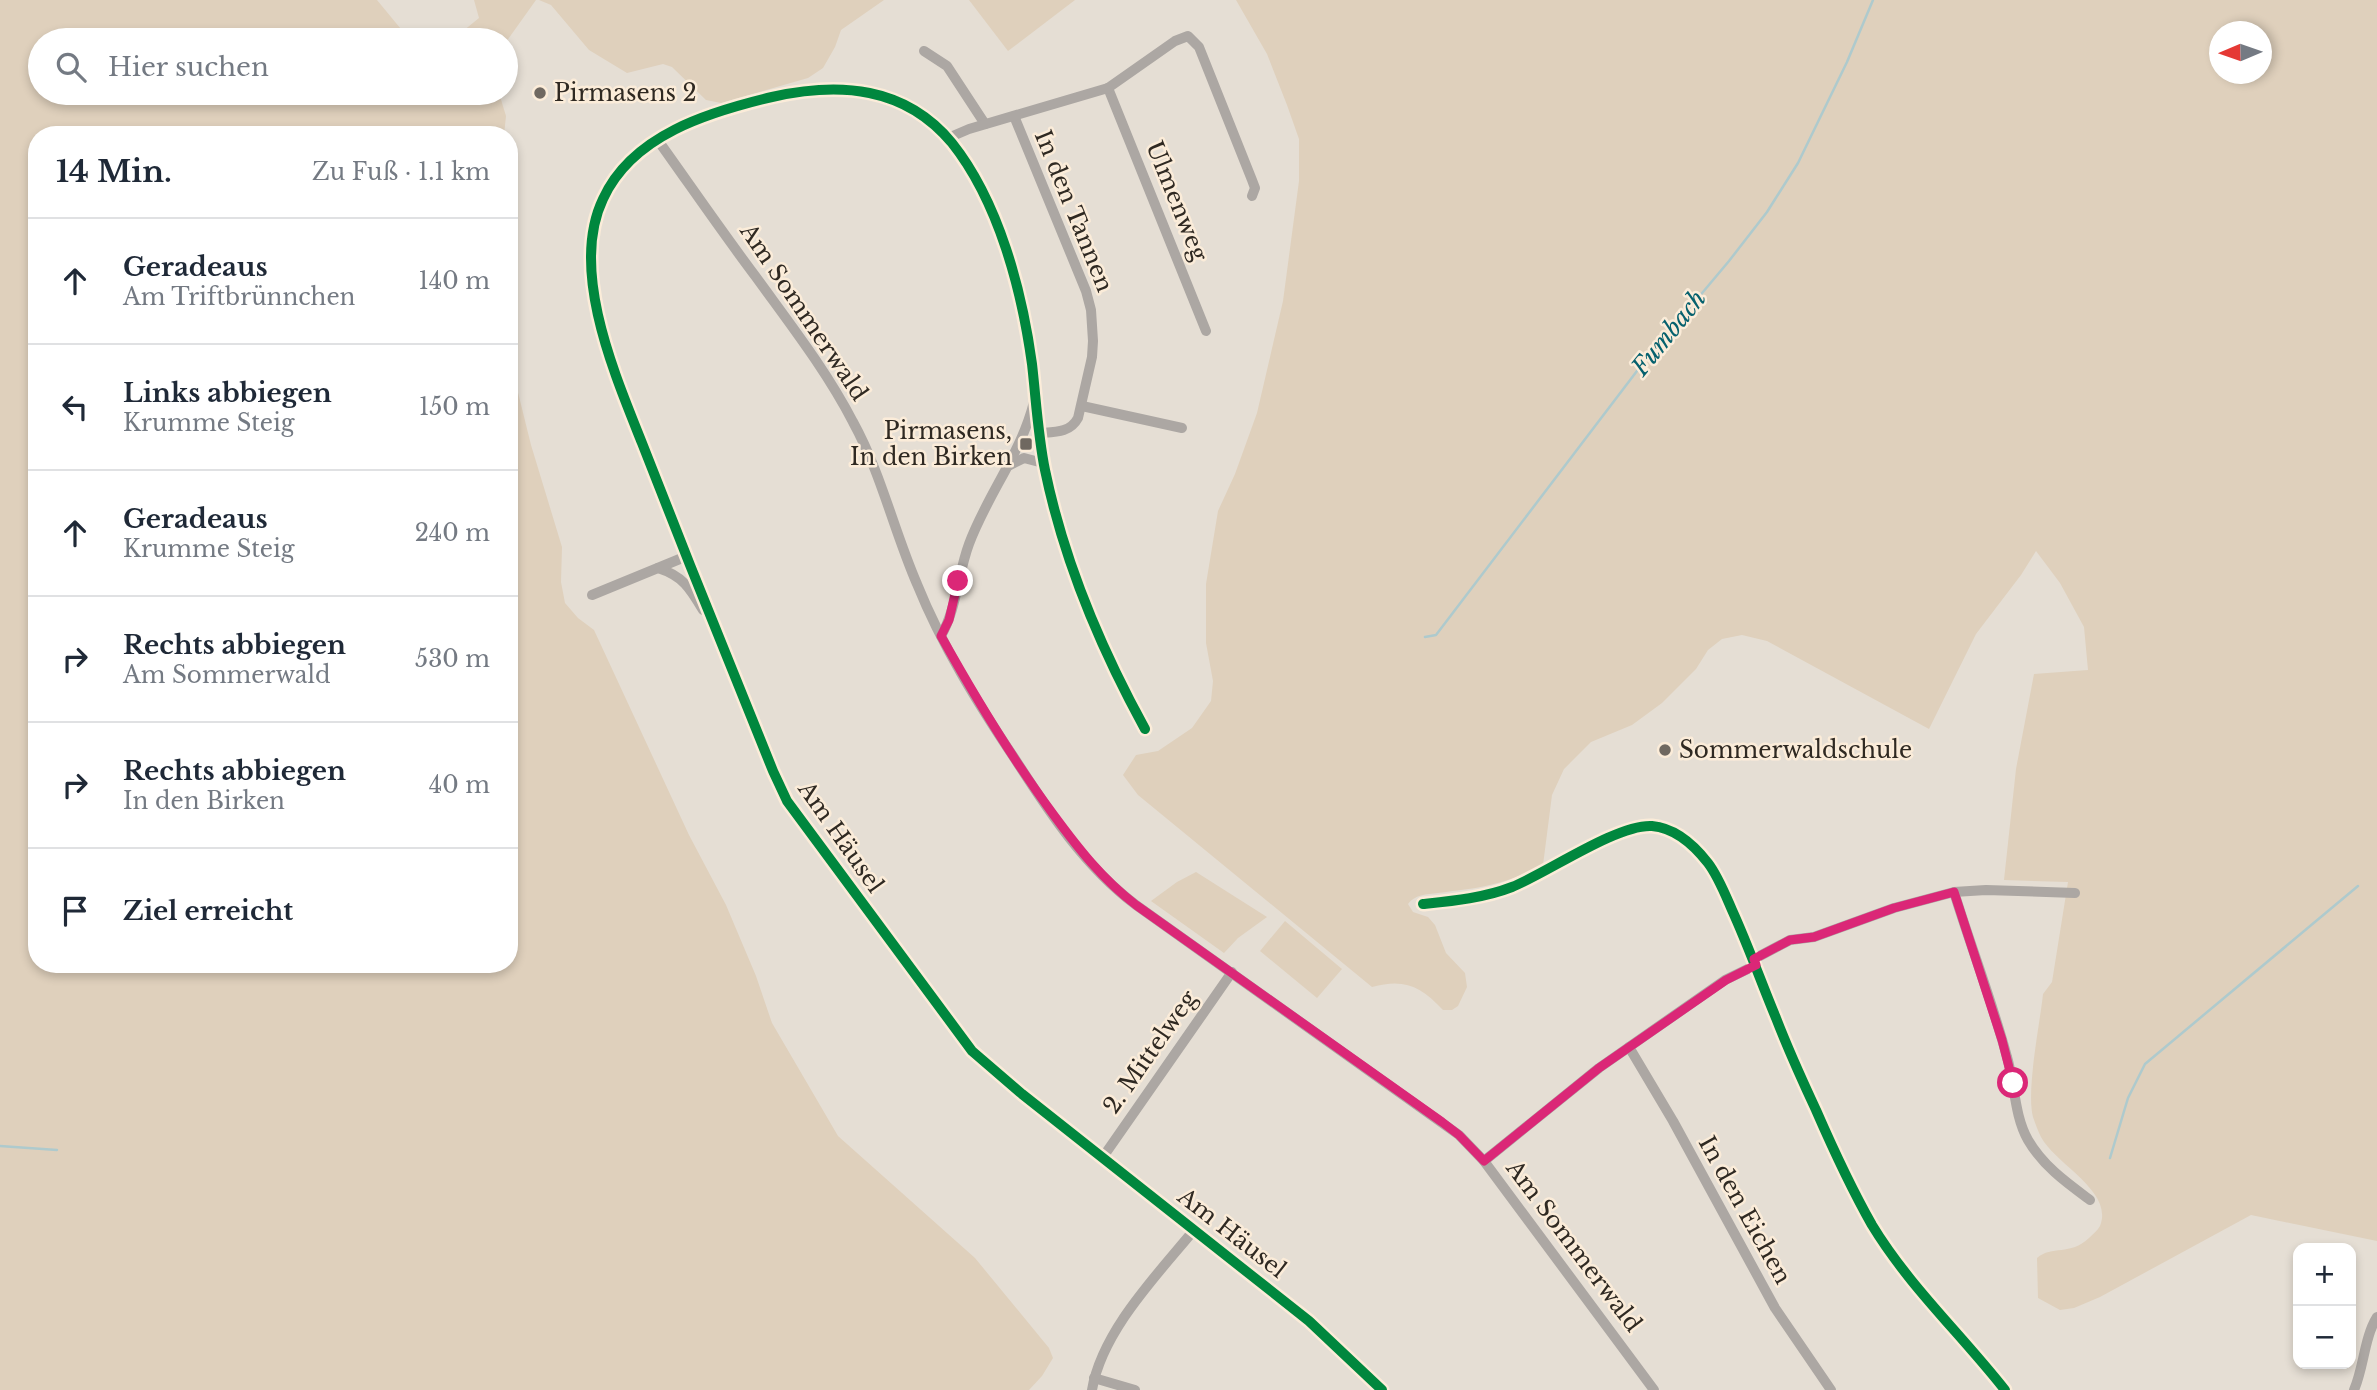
<!DOCTYPE html>
<html lang="de">
<meta charset="utf-8">
<style>
body{margin:0;font-family:"Libre Baskerville",serif;background:#f2f2f3;color:#1f2937}
.controls{position:absolute;right:21px;bottom:21px;display:grid;overflow:hidden;border-radius:14px;box-shadow:0 4px 10px #0003}
.controls button{width:63px;height:63px;display:grid;place-items:center;padding:0;border:0;border-bottom:2px solid #e0e1e3;background:#fff;color:#1f2937;font:35px sans-serif}
.compass{position:absolute;left:2209px;top:21px;width:63px;height:63px;border-radius:50%;background:#fff;box-shadow:0 4px 10px #0003;rotate:268deg}
.stop{position:absolute;width:21px;height:21px;margin:-16px;border:5px solid #db2777;border-radius:50%;background:#fff}
.stop.end{background:#db2777;border-color:#fff;box-shadow:0 2px 7px #0008}
.list{margin:0;padding:0;list-style:none}
h2{display:flex;justify-content:space-between;align-items:center;height:91px;margin:0;padding:0 28px;font-size:30px}
h2 small{font-size:23px;font-weight:400;color:#747a83}
.list li{display:grid;grid-template-columns:46px 1fr auto;gap:21px;align-items:center;box-sizing:border-box;height:126px;padding:0 28px;border-top:2px solid #e0e1e3}
.list b{display:block;font-size:26px;white-space:nowrap}
.list p{margin:0;font-size:23px;white-space:nowrap;color:#747a83}
.list em{font-size:23px;font-style:normal;color:#747a83}
.icon{flex:none;width:38px;height:38px;fill:none;stroke:currentColor;stroke-width:2;stroke-linecap:round;stroke-linejoin:round}
.map{position:relative;flex:none;width:2377px;height:1390px;overflow:hidden}
.search{position:absolute;background:#fff;box-shadow:0 4px 10px #0003;left:28px;top:28px;width:490px;height:77px;display:flex;align-items:center;gap:18px;box-sizing:border-box;padding:0 24px;border-radius:38px;color:#747a83;font-size:26px}
.panel{position:absolute;background:#fff;box-shadow:0 4px 10px #0003;left:28px;top:126px;width:490px;height:847px;border-radius:28px}
.map>svg:first-child{display:block}
.green{fill:#dfd0bc;fill-rule:evenodd}
.lines{fill:none;stroke-linecap:round;stroke-linejoin:round}
.stream{stroke:#aecacd;stroke-width:2.5}
.minor{stroke:#aca7a3;stroke-width:10}
.cycleway-casing{stroke:#fbecd9;stroke-width:15}
.cycleway{stroke:#00873e;stroke-width:10}
.route{stroke:#db2777;stroke-width:9}
.poi-dot{fill:#6f6860;stroke:#fbecd9;stroke-width:2.5}
.labels{text-anchor:middle;stroke-width:5;stroke-linejoin:round;paint-order:stroke}
.poi-label{font-size:23px;fill:#2f2922;stroke:#fbecd9;text-anchor:start}
.street-label{font-size:23px;fill:#2f2922;stroke:#fbecd9}
.water-label{font-size:24px;font-style:italic;fill:#06616e;stroke:#fbecd9}
</style>
<div class="map">
<svg width="2377" height="1390" viewBox="0 0 2377 1390">
<rect width="100%" height="100%" fill="#e5ded4"/>
<g class="green">
<path d="M0,0H377L410,40H40V93H499L506,116L504,135H37V964H509V356L531,445L562,547L561,582L565,603L578,618L594,630L689,835L726,905L756,976L772,1023L838,1136L975,1258L1049,1348L1053,1358L1042,1376L1029,1390H0Z"/>
<path d="M474,0H536L506,42V40H452L479,18Z"/>
<path d="M539,0H884L841,30L835,47L823,68L808,78L721,103L706,100L672,67L663,64L627,73L589,50L551,5Z"/>
<path d="M969,0H1075L1008,51Z"/>
<path d="M1236,0H2377V1241L2251,1215L2100,1297L2074,1308L2060,1310L2038,1298L2037,1258C2052,1245 2070,1256 2089,1238C2093,1234 2098,1230 2100,1226C2114,1191 2056,1165 2041,1137C2038,1131 2035,1123 2033,1117C2026,1091 2040,1023 2043,994L2052,982L2068,882L2004,880L2016,769L2034,674L2088,670L2084,627L2060,583L2036,551L2021,575L1976,634L1929,729L1767,641L1742,635L1722,639L1708,650L1696,669L1662,703L1632,725L1591,742L1564,769L1552,795L1543,865C1504,885 1481,888 1438,893C1427,894 1414,895 1408,904L1413,912L1428,917L1435,925L1446,953L1465,973L1467,987L1458,1006L1452,1010H1443C1421,986 1404,978 1372,987L1138,795L1123,775L1136,755L1158,751L1192,728L1211,701L1213,681L1206,643V584L1218,511L1235,474L1257,413L1283,301L1299,181V139L1287,105L1267,54ZM2220,32H2262V74H2220Z"/>
<path d="M1196,872L1267,917L1238,938L1224,953L1151,901L1177,882Z"/>
<path d="M1285,921L1342,969L1317,998L1260,951Z"/>
</g>
<g class="lines">
<g class="stream">
<path d="M1425,637L1436,635L1640,367L1729,261L1767,212L1798,163L1847,62L1873,0"/>
<path d="M0,1146L57,1150"/>
<path d="M2110,1158L2128,1098L2145,1064L2358,886"/>
</g>
<g class="minor">
<path d="M924,51L947,66L985,124"/>
<path d="M1108,88L1206,331"/>
<path d="M1014,116L1086,291L1091,310L1093,341L1092,357L1078,418C1070,433 1055,432 1040,433"/>
<path d="M948,138L969,129L1108,88L1175,41L1188,36L1199,47L1252,180L1255,188L1252,196"/>
<path d="M657,139C690,185 722,232 756,277C790,324 826,370 853,422C881,473 894,531 917,584C942,646 978,704 1015,759C1049,812 1085,867 1136,905L1459,1135L1484,1161L1654,1390"/>
<path d="M1082,406L1182,428"/>
<path d="M1010,465L1024,458L1043,463"/>
<path d="M658,568C683,576 690,588 703,610"/>
<path d="M592,595L687,556"/>
<path d="M941,636C957,608 958,573 969,544C987,495 1021,454 1034,402"/>
<path d="M1145,729C1100,647 1064,562 1045,470C1038,436 1036,399 1032,364C1022,291 999,202 952,143C905,86 839,82 772,97C709,112 632,135 603,199C569,270 615,375 642,443C658,484 674,525 690,565C718,634 745,702 773,771L787,801L972,1051L1022,1094L1309,1321L1382,1390"/>
<path d="M1954,892C1971,947 1992,1001 2007,1057C2015,1084 2014,1115 2028,1140C2043,1166 2067,1183 2090,1200"/>
<path d="M1423,904C1452,901 1484,898 1512,887C1547,873 1617,824 1652,826C1675,828 1694,845 1708,863C1718,876 1725,894 1732,910C1748,945 1761,982 1776,1018C1788,1049 1802,1080 1816,1110C1833,1149 1851,1188 1872,1225C1909,1286 1961,1334 2005,1390"/>
<path d="M1754,959L1790,940L1814,937L1894,908L1954,892L1986,890L2075,893"/>
<path d="M1629,1047L1673,1121L1775,1308L1831,1390"/>
<path d="M1103,1157L1232,972"/>
<path d="M1484,1161L1599,1068L1725,980L1756,965"/>
<path d="M1094,1378L1135,1390"/>
<path d="M1092,1390C1102,1331 1157,1275 1194,1230"/>
<path d="M2354,1390C2364,1367 2364,1338 2377,1317"/>
</g>
<g class="cycleway-casing">
<g id="cycleway">
<path d="M1145,729C1100,647 1064,562 1045,470C1038,436 1036,399 1032,364C1022,291 999,202 952,143C905,86 839,82 772,97C709,112 632,135 603,199C569,270 615,375 642,443C658,484 674,525 690,565C718,634 745,702 773,771L787,801L972,1051L1022,1094L1309,1321L1382,1390"/>
<path d="M1423,904C1452,901 1484,898 1512,887C1547,873 1617,824 1652,826C1675,828 1694,845 1708,863C1718,876 1725,894 1732,910C1748,945 1761,982 1776,1018C1788,1049 1802,1080 1816,1110C1833,1149 1851,1188 1872,1225C1909,1286 1961,1334 2005,1390"/>
</g>
</g>
<use href="#cycleway" class="cycleway"/>
</g>
<g class="lines">
<path class="route" d="M958,581L949,620L941,636C975,697 1011,757 1053,814C1078,848 1102,879 1136,905L1442,1122L1459,1135L1484,1161L1599,1068L1726,980L1756,965L1754,959L1790,940L1814,937L1894,908L1954,892L2002,1040L2013,1083"/>
</g>
<g class="poi-dot">
<circle cx="540" cy="93" r="7"/>
<rect x="1019" y="437" width="14" height="14" rx="3.5"/>
<circle cx="1665" cy="750" r="7"/>
</g>
<g class="labels">
<g class="poi-label">
<text x="554" y="101">Pirmasens 2</text>
<text x="1012" y="439" text-anchor="end">Pirmasens,<tspan x="1012" dy="26">In den Birken</tspan></text>
<text x="1679" y="758">Sommerwaldschule</text>
</g>
<g class="street-label">
<text transform="translate(1177 201) rotate(68)" y="8">Ulmenweg</text>
<text transform="translate(1074 211) rotate(68)" y="8">In den Tannen</text>
<text transform="translate(804 312) rotate(56)" y="8">Am Sommerwald</text>
<text transform="translate(841 837) rotate(55)" y="8">Am Häusel</text>
<text transform="translate(1150 1052) rotate(-55)" y="8">2. Mittelweg</text>
<text transform="translate(1745 1210) rotate(61)" y="8">In den Eichen</text>
<text transform="translate(1232 1233) rotate(38)" y="8">Am Häusel</text>
<text transform="translate(1574 1246) rotate(53)" y="8">Am Sommerwald</text>
</g>
<g class="water-label">
<text transform="translate(1669 333) rotate(-51)" y="8">Fumbach</text>
</g>
</g>
</svg>
<div class="controls">
<button>+</button>
<button>−</button>
</div>
<svg class="compass" viewBox="-18 -18 36 36"><path d="M0-13l5 13h-10z" fill="#e53935"/><path d="M0 13l5-13h-10z" fill="#747a83"/></svg>
<div class="stop" style="left:2013px;top:1083px"></div>
<div class="stop end" style="left:958px;top:581px"></div>
<div class="search"><svg class="icon" aria-label="search" viewBox="0 0 24 24"><circle cx="10" cy="10" r="6"/><path d="M15 15l6 6"/></svg>Hier suchen</div>
<section class="panel">
<h2>14 Min.<small>Zu Fuß · 1.1 km</small></h2>
<ul class="list">
<li><svg class="icon" aria-label="ahead" viewBox="0 0 24 24"><path d="M12 20V5M6 11l6-6 6 6"/></svg><div><b>Geradeaus</b><p>Am Triftbrünnchen</p></div><em>140 m</em></li>
<li><svg class="icon" aria-label="left" viewBox="0 0 24 24"><path d="M17 20v-9H6M10 6l-5 5 5 5"/></svg><div><b>Links abbiegen</b><p>Krumme Steig</p></div><em>150 m</em></li>
<li><svg class="icon" aria-label="ahead" viewBox="0 0 24 24"><path d="M12 20V5M6 11l6-6 6 6"/></svg><div><b>Geradeaus</b><p>Krumme Steig</p></div><em>240 m</em></li>
<li><svg class="icon" aria-label="right" viewBox="0 0 24 24"><path d="M7 20v-9h11M14 6l5 5-5 5"/></svg><div><b>Rechts abbiegen</b><p>Am Sommerwald</p></div><em>530 m</em></li>
<li><svg class="icon" aria-label="right" viewBox="0 0 24 24"><path d="M7 20v-9h11M14 6l5 5-5 5"/></svg><div><b>Rechts abbiegen</b><p>In den Birken</p></div><em>40 m</em></li>
<li><svg class="icon" aria-label="arrive" viewBox="0 0 24 24"><path d="M6 21V4h12l-3 4 3 4H6"/></svg><div><b>Ziel erreicht</b></div></li>
</ul>
</section>
</div>
